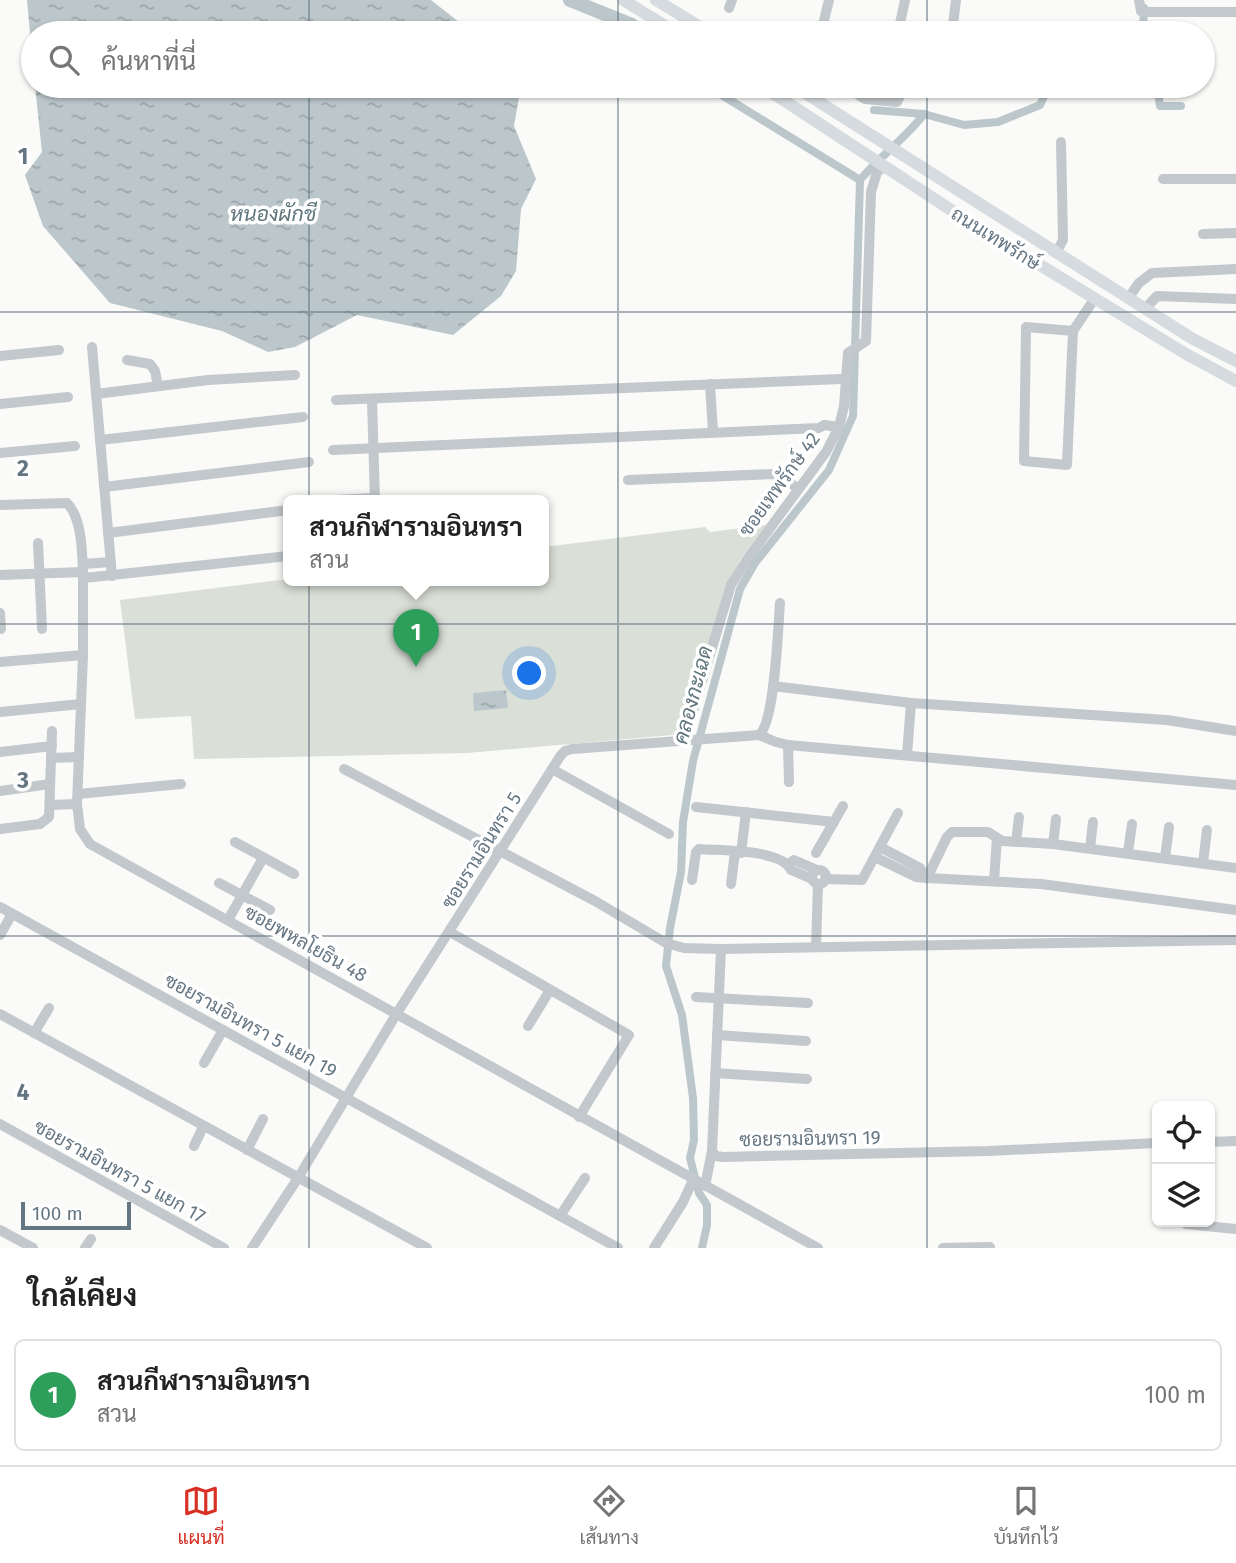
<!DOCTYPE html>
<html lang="th">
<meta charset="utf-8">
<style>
body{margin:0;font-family:"Fira Sans",Sarabun,sans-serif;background:#f6f6f6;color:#222}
.controls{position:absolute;right:21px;bottom:21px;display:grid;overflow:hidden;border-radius:10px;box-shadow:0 2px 5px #0004}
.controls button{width:63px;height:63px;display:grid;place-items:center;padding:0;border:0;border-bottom:2px solid #e0e0e0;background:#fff;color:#222;font:35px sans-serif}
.scale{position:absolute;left:21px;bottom:18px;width:110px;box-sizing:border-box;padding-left:7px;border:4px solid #657683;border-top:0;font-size:19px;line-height:24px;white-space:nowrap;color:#657683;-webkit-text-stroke:5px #fff;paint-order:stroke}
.you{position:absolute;left:530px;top:674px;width:24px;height:24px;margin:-18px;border:5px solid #fff;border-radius:50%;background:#1a73e8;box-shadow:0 0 0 10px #1a73e833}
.badge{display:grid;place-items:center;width:46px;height:46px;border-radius:50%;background:#d93025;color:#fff;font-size:23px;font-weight:700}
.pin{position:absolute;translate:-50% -58px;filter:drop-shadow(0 2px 4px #0008)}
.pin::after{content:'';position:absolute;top:37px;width:24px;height:21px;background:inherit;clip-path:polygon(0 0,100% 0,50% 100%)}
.popup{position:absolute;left:283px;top:495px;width:266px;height:91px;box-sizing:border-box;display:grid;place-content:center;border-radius:10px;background:#fff;filter:drop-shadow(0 2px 5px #0005);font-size:23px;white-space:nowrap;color:#767676}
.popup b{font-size:26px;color:#222}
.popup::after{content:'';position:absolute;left:50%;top:100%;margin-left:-14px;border:14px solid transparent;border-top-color:#fff}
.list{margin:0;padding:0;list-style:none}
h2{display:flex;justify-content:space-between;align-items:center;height:91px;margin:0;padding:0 28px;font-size:30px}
h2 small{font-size:23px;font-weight:400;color:#767676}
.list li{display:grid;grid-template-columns:46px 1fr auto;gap:21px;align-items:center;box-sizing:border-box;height:112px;margin:0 14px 14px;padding:0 14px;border:2px solid #e0e0e0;border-radius:10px}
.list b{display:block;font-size:26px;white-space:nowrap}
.list p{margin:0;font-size:23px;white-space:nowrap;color:#767676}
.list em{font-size:23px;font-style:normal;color:#767676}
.icon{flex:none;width:38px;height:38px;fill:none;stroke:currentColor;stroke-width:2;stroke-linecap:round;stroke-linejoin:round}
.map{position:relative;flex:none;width:1236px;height:1248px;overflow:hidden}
.search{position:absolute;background:#fff;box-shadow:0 2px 5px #0004;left:21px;right:21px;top:21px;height:77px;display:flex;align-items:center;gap:18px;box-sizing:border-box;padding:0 24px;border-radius:38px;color:#767676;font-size:26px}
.sheet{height:217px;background:#fff}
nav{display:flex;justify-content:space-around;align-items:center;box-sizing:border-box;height:98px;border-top:2px solid #e0e0e0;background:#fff;font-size:19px;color:#767676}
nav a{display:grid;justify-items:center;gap:4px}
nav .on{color:#d93025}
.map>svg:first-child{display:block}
.green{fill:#dadfd7}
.water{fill:url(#water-ripples)}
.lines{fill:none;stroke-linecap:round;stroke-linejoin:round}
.canal{stroke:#bbc7cb;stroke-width:8}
.river{stroke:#bbc7cb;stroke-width:14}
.minor{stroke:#c3c8cc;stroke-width:10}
.major{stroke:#d6dbdf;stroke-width:12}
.grid{fill:none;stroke:#657683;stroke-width:2;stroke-opacity:0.55}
.labels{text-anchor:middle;stroke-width:7;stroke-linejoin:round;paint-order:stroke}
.street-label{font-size:19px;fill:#657683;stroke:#fff}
.water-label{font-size:21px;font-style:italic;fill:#60757c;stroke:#fff}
.grid-label{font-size:23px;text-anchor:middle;font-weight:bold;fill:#657683;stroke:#fff;stroke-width:7;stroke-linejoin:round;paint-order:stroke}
</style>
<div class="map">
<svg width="1236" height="1248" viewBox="0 0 1236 1248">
<defs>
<pattern id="water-ripples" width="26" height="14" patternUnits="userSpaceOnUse" patternTransform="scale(1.75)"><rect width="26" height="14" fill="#bbc7cb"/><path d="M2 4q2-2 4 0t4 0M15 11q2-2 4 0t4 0" fill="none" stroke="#9ca6aa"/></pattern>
</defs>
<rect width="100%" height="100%" fill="#fafaf8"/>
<path class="green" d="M766,525L740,560L728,583L684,734L467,753L194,759L191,716L135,719L120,600L288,579V581H544V547L705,527L710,532Z"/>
<g class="water">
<path d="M27,0H431L473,33H33V66Z"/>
<path d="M35,86H521L514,126L536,179L521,209L516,271L501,296L453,335L357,315L295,347L268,352L222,331L110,303L43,226L25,175L42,152Z"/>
<path d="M506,690L508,708L474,711L473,693Z"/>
</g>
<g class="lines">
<g class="canal">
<path d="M632,25L639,33"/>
<path d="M1143,33L1144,8"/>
<path d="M707,86L860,180C880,156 905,139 924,114"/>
<path d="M1157,86L1160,106H1181"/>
<path d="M874,110L924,114L964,125L998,122L1040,105L1049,86"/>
<path d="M702,1248L707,1225V1205L699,1193L690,1158L694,1140L693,1098L682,1015L666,966L670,928L681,872L683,822L693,761L740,589L755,563L829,470L853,416L860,180"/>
</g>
<path class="river" d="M570,0L632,25"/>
<g class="minor">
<path d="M1139,0L1141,11L1149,12H1236"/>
<path d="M729,8L732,0"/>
<path d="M821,33L829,0"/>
<path d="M898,33L905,0"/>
<path d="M952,33L956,0"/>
<path d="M845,86L865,99L897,102L905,86"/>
<path d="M877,100L881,86"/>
<path d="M1163,179H1236"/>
<path d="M1203,234L1236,233"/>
<path d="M1056,253L1063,240L1061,142"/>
<path d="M1129,297L1139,283L1152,273L1236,269"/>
<path d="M1145,309L1157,296L1236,299"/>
<path d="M1073,331L1026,327L1024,461L1067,465L1073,331L1095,298"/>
<path d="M92,347L112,576"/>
<path d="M0,356L59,350"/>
<path d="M127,360L150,364L155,371L158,386"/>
<path d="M710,384L713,432"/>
<path d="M96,394L208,380L295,375"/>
<path d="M336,400L841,379"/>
<path d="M372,400L375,501"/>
<path d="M0,404L68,397"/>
<path d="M100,440L303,417"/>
<path d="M333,450L819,428L824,425L839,427"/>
<path d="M0,453L75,446"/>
<path d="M628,480L773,474L786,479L798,489"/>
<path d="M104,487L309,462"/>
<path d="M334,500L375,498"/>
<path d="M0,505L67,503C82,518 82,551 83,572"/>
<path d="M108,533L288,510"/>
<path d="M38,543L42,629"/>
<path d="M83,564L111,562"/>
<path d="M0,575L83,572V655L77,804L80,829L90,844L818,1248"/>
<path d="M84,578L288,556"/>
<path d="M0,613L1,629"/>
<path d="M0,662L83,655"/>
<path d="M773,686L911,703L1167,720L1236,731"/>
<path d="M0,712L81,704"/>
<path d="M759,735L776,742L788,745L1236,785"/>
<path d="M684,741L731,585L748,558L826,452L839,427L844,406L848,353L866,341L871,192L877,172L884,167"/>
<path d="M788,745L789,782"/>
<path d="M0,752L52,746"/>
<path d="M907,755L911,703"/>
<path d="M51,758L79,757"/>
<path d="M344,769L595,901L666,943L684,948L721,949L1236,940"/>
<path d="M552,769L669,834"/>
<path d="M0,791L50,784"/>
<path d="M78,794L181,784"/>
<path d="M50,805L77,804"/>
<path d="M696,807L834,822"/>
<path d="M0,829L40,824L49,817L52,731"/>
<path d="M235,842L294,874"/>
<path d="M1016,842L1019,817"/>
<path d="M1053,844L1056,819"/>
<path d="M880,847L920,868L927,878"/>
<path d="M1090,848L1093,822"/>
<path d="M1128,852L1132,824"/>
<path d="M741,853L746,812"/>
<path d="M816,853L843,806"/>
<path d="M875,857L916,877L927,878"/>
<path d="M1165,858L1169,827"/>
<path d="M1203,863L1207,830"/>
<path d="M789,864L794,860L817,870"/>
<path d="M1236,868L1053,844L1002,841L988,832H952L947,837L927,878L1041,884L1236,910"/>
<circle cx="819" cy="877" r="7"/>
<path d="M825,879L862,880L898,813"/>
<path d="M692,880L696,852L699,849C721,851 782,849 791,870L812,879"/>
<path d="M994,881L997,838"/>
<path d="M219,883L270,910"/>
<path d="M731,884L735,852"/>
<path d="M0,907L618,1248"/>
<path d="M228,920L263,858"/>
<path d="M450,932L629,1035L579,1117"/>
<path d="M0,935L12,914"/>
<path d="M816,947L818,884"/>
<path d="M696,997L808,1003"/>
<path d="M0,1014L427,1248"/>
<path d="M528,1026L550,990"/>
<path d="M34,1033L49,1008"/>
<path d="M717,1035L806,1041"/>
<path d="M204,1063L223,1030"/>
<path d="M715,1073L807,1079"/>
<path d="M0,1124L224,1248"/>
<path d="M1210,1142L1236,1141"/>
<path d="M194,1146L203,1127"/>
<path d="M247,1150L263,1119"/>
<path d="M712,1151L716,1156L723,1157L988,1151L1157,1143"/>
<path d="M705,1186L712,1151L721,949"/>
<path d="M560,1216L585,1178"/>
<path d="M1186,1224L1236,1229"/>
<path d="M0,1230L33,1248"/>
<path d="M85,1248L91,1239"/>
<path d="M252,1248L298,1178L397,1013L561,755L565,751L572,749L759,735C775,723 778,627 780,603"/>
<path d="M654,1248L683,1202L693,1180"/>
<path d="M943,1248L990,1247"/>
</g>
<g class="major">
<path d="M623,0L677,33"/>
<path d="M656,0L710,33"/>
<path d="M762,86L971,223L1186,354L1236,381"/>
<path d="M794,86L1193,339L1236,361"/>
</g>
</g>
<path class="grid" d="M309,0V33M618,0V33M927,0V33M309,86V1248M618,86V1248M927,86V1248M0,312H1236M0,624H1236M0,936H1236"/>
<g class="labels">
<g class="street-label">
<text transform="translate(996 238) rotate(32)" y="7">ถนนเทพรักษ์</text>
<text transform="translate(779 484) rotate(-54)" y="7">ซอยเทพรักษ์ 42</text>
<text transform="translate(481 850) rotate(-58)" y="7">ซอยรามอินทรา 5</text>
<text transform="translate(306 943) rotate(29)" y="7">ซอยพหลโยธิน 48</text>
<text transform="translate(251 1025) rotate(29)" y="7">ซอยรามอินทรา 5 แยก 19</text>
<text transform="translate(810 1138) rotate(-1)" y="7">ซอยรามอินทรา 19</text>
<text transform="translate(120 1171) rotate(29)" y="7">ซอยรามอินทรา 5 แยก 17</text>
</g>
<g class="water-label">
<text x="273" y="221">หนองผักชี</text>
<text transform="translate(693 695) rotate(-75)" y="7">คลองกะเฉด</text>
</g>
</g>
<g class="grid-label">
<text x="23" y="164">1</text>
<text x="23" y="476">2</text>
<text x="23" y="788">3</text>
<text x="23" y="1100">4</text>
</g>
</svg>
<div class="controls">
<button><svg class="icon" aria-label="locate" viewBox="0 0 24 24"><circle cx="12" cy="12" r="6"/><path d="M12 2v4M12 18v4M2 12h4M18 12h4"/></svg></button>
<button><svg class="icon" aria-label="layers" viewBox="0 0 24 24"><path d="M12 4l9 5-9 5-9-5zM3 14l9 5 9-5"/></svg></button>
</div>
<div class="scale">100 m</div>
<div class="you"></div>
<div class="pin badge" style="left:416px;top:667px;background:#2e9e5b">1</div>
<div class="popup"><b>สวนกีฬารามอินทรา</b>สวน</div>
<div class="search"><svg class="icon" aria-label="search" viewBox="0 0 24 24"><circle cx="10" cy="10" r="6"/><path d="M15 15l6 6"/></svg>ค้นหาที่นี่</div>
</div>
<section class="sheet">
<h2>ใกล้เคียง<small></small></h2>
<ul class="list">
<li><span class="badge" style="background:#2e9e5b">1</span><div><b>สวนกีฬารามอินทรา</b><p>สวน</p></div><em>100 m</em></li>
</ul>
</section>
<nav>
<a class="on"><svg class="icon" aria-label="map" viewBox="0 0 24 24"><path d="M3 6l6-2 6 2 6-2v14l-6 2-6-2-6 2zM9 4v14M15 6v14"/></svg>แผนที่</a>
<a><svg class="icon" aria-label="directions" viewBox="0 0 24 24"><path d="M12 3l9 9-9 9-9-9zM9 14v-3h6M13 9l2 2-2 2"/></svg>เส้นทาง</a>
<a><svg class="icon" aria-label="saved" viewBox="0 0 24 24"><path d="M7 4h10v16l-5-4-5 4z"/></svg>บันทึกไว้</a>
</nav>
